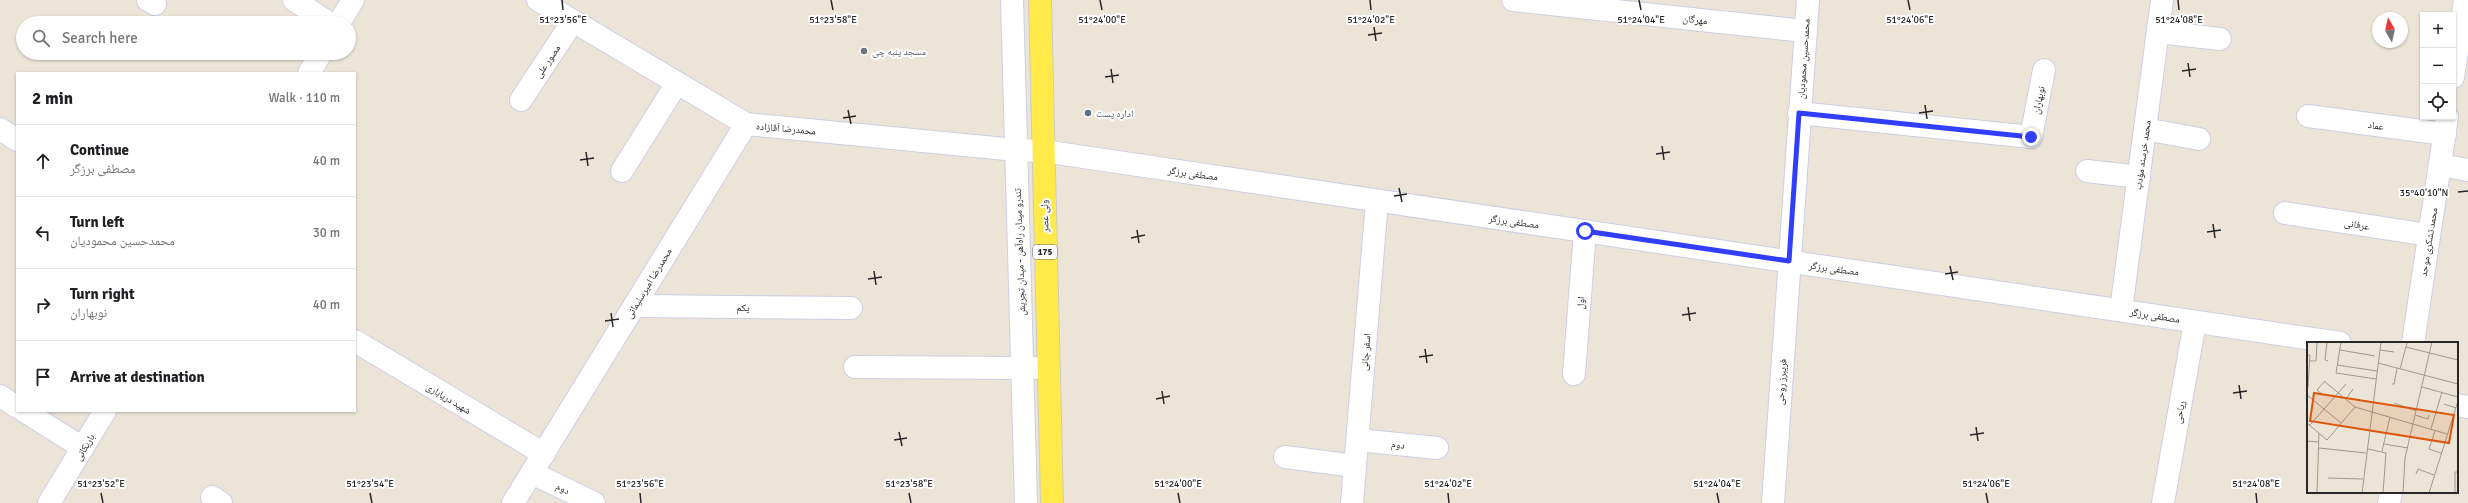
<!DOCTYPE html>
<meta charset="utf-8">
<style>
body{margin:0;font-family:Signika,"Noto Naskh Arabic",sans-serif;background:#f2f2f2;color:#202124}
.controls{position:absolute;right:12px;top:12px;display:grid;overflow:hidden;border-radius:0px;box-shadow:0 1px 3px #0004}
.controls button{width:36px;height:36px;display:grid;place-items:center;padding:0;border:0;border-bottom:1px solid #e0e0e0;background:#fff;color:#202124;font:20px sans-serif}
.compass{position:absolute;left:2372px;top:12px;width:36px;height:36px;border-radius:50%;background:#fff;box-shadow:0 1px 3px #0004;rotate:351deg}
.stop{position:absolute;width:12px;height:12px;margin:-9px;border:3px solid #313eff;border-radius:50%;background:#fff}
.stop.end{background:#313eff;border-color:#fff;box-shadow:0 1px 4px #0008}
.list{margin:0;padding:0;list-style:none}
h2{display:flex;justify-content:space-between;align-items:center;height:52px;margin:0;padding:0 16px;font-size:17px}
h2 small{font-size:13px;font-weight:400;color:#757577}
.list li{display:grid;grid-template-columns:26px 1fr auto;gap:12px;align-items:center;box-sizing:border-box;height:72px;padding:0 16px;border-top:1px solid #e0e0e0}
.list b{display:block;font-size:15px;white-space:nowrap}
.list p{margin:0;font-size:13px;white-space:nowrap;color:#757577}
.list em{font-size:13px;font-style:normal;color:#757577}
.icon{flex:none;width:22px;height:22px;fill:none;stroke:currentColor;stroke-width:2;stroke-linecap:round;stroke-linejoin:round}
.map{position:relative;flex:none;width:2468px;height:503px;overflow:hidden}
.search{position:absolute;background:#fff;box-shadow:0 1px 3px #0004;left:16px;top:16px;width:340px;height:44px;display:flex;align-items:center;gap:10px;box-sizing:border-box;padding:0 14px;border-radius:22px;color:#757577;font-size:15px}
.panel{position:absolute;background:#fff;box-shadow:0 1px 3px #0004;left:16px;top:72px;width:340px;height:340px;border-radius:0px}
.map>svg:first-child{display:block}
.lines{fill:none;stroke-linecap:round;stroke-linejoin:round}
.minor-casing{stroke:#cccee3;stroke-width:24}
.major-casing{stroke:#cbcbcb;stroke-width:24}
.minor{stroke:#fff;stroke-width:22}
.major{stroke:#ffea49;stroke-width:22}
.route{stroke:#313eff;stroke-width:5}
.ticks{fill:none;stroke:#272727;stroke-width:1.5}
.worship-dot{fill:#6b7280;stroke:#fff;stroke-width:1.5}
.service-dot{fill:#5c6f8a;stroke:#fff;stroke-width:1.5}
.labels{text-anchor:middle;stroke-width:4;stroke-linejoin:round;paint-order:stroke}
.shield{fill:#fff;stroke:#686868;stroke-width:1}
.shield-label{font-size:9px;font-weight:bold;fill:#272727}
.street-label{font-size:10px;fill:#272727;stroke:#fff}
.worship-label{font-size:10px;fill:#5b616d;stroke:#fff;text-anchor:start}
.service-label{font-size:10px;fill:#4e5e75;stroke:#fff;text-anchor:start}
.inset-road{fill:none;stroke:#9d9991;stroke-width:1}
.view{fill:#de560d;fill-opacity:0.15;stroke:#de560d;stroke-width:2}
.inset-edge{fill:none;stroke:#272727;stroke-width:2}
.ticks-label{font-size:10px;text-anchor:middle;fill:#272727;stroke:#fff;stroke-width:4;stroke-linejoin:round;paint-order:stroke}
</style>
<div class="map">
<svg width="2468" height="503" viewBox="0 0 2468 503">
<rect width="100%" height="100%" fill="#ece5d7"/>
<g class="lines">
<g class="minor-casing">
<g id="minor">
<path d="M148,0L155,4"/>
<path d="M294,0L329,23"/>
<path d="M538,0L746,124L1016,150L1043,151L2340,343"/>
<path d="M1012,0L1026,503"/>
<path d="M1513,0L1805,31"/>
<path d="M339,23L353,0"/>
<path d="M2158,32L2220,39"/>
<path d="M309,73L321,53"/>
<path d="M2453,77L2465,0"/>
<path d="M521,100L573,21"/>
<path d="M1799,113L2031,137L2044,70"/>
<path d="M2308,116L2445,134"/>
<path d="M0,129L17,140"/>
<path d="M2145,129L2199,139"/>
<path d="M2440,165L2468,170"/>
<path d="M622,171L677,83"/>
<path d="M2087,171L2139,177"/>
<path d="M2285,213L2429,235"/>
<path d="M634,306L851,308"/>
<path d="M2121,310L2162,0"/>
<path d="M355,341L544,454"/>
<path d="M2413,343L2447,117"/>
<path d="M855,367L1036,368"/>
<path d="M1574,374L1585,231"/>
<path d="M0,396L17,407"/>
<path d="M2457,405L2468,407"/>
<path d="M24,411L83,448"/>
<path d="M1358,440L1437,448"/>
<path d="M1285,457L1355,466"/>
<path d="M532,473L594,503"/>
<path d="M212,497L221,503"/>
<path d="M49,503L105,411"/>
<path d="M513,503L746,124"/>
<path d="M1352,503L1377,201"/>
<path d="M1773,503L1808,0"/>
<path d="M2163,503L2195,322"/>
<path d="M2389,503L2391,492"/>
</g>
</g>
<g class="major-casing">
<path id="major" d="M1040,0L1052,503"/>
</g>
<use href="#minor" class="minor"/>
<use href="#major" class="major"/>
</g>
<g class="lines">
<path class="route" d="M1585,231L1789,261L1799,113L2031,137"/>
</g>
<path class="ticks" d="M562,0L563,10M831,0L833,10M1100,0L1102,10M1370,0L1371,10M1639,0L1641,10M1908,0L1910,10M2178,0L2179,10M1374,27L1376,41M1368,35L1382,33M2188,63L2190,77M1111,69L1113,83M2182,71L2196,69M1105,77L1119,75M1925,105L1927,119M848,110L851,124M1919,113L1933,111M843,118L856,116M1662,146L1664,160M586,152L588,166M1656,154L1670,152M580,160L594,158M1399,188L1402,202M2458,192L2468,191M1394,196L1407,194M2213,224L2215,238M1137,230L1139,243M2207,232L2221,230M1131,238L1145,235M1950,266L1953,280M874,271L876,285M1945,274L1958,272M868,279L882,277M1688,307L1690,321M611,313L613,327M1682,315L1696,313M605,321L619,319M1425,349L1427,363M1419,357L1433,355M2239,385L2241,399M1162,391L1164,404M2233,393L2247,391M1156,399L1170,396M1976,427L1978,441M899,432L902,446M1970,435L1984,433M894,440L907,438M101,493L103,503M370,493L372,503M640,493L641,503M909,493L911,503M1178,493L1180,503M1448,493L1449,503M1717,493L1719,503M1986,493L1988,503M2256,493L2257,503"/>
<circle class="worship-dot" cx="864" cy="51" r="4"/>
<circle class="service-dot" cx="1088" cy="113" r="4"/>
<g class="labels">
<rect class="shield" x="1033" y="245" width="24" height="14" rx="3"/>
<g class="shield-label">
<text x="1045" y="255">175</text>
</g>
<g class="street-label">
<text transform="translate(1695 19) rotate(6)" y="4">مهرگان</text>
<text transform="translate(1803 59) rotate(-86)" y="4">محمدحسین محمودیان</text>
<text transform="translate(547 61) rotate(-56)" y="4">مصور علی</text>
<text transform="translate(2038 100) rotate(-79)" y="4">نوبهاران</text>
<text transform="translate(2376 125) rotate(8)" y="4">عماد</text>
<text transform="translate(786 128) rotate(5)" y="4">محمدرضا آقازاده</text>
<text transform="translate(2142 155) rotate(-82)" y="4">محمد خرسند مؤدب</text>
<text transform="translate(1193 173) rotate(8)" y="4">مصطفی برزگر</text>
<text transform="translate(1044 216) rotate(-92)" y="4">ولی عصر</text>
<text transform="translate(1514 221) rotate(8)" y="4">مصطفی برزگر</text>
<text transform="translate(2357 224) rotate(9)" y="4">عرفانی</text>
<text transform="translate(2428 242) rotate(-81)" y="4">محمد تشکری موحد</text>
<text transform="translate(1019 252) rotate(-92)" y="4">تندرو میدان راه‌آهن - میدان تجریش</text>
<text transform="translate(1834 268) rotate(8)" y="4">مصطفی برزگر</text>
<text transform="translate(648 283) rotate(-59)" y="4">محمدرضا امیرسلیمانی</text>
<text transform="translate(1580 303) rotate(-86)" y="4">اول</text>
<text transform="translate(743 307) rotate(1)" y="4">یکم</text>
<text transform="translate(2155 315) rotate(9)" y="4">مصطفی برزگر</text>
<text transform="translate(1365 352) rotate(-85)" y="4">اسفر جانی</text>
<text transform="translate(1781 382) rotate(-86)" y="4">فریبرز روحی</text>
<text transform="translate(449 398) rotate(31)" y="4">شهید دریاباری</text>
<text transform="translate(2179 412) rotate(-80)" y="4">ریاحی</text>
<text transform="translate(1398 444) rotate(6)" y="4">دوم</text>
<text transform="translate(84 447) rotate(-59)" y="4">باریکانی</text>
<text transform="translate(563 488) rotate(26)" y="4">دوم</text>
</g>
<g class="worship-label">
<text x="872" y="55">مسجد پنبه چی</text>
</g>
<g class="service-label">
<text x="1096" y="117">اداره پست</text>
</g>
</g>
<g transform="translate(2307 342)">
<rect width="151" height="151" fill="#ece5d7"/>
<path class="inset-road" d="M20,0L18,18L21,19M34,0L29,31L69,37M99,5L151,18M33,8L68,14M73,8L87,10M0,13H3L1,45M3,19H9L10,0M71,21L151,42M30,23L70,29M93,27L100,1M17,39L48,65L140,92M85,42H87L90,26M115,45L151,55M0,53L34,81M16,53L10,48L18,39M39,57L46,47M87,61L109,69M137,62L149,66M108,73L121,77L122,73M0,81L20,98L48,65M3,83L39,42M124,87L135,50M128,89L122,107L134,111M0,99L12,100M77,102L101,106M12,106L59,111M61,107L79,111L76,151M75,109L83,75M109,132L111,127L127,133M21,136L56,137M10,151L12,91M55,151L74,0M96,151L98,116L125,0M122,151L151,59M148,151V130H151"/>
<path class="view" d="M7,51L147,73L142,101L3,79Z"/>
<rect width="151" height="151" class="inset-edge"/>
</g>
<g class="ticks-label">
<text x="563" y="23">51°23'56"E</text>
<text x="833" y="23">51°23'58"E</text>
<text x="1102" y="23">51°24'00"E</text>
<text x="1371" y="23">51°24'02"E</text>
<text x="1641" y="23">51°24'04"E</text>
<text x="1910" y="23">51°24'06"E</text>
<text x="2179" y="23">51°24'08"E</text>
<text x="2424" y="196">35°40'10"N</text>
<text x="101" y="487">51°23'52"E</text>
<text x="370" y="487">51°23'54"E</text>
<text x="640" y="487">51°23'56"E</text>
<text x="909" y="487">51°23'58"E</text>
<text x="1178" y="487">51°24'00"E</text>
<text x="1448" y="487">51°24'02"E</text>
<text x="1717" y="487">51°24'04"E</text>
<text x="1986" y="487">51°24'06"E</text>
<text x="2256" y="487">51°24'08"E</text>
</g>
</svg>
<div class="controls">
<button>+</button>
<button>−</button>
<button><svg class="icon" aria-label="locate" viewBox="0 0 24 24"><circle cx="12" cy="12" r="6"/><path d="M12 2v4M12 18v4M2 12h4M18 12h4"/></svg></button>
</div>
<svg class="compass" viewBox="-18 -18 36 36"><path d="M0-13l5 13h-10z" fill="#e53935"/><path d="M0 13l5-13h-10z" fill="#757577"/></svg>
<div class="stop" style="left:1585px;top:231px"></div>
<div class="stop end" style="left:2031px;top:137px"></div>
<div class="search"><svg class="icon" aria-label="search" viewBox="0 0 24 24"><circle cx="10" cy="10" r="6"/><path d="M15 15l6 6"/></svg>Search here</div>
<section class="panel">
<h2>2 min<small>Walk · 110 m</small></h2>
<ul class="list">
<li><svg class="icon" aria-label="ahead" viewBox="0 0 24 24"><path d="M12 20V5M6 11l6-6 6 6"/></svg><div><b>Continue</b><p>مصطفی برزگر</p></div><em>40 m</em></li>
<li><svg class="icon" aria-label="left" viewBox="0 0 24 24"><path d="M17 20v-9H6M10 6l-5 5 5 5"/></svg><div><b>Turn left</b><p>محمدحسین محمودیان</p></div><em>30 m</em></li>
<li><svg class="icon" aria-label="right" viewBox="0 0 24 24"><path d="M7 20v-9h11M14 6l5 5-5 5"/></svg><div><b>Turn right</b><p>نوبهاران</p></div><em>40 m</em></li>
<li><svg class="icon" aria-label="arrive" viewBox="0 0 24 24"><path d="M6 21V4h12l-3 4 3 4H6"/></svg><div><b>Arrive at destination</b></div></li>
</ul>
</section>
</div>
